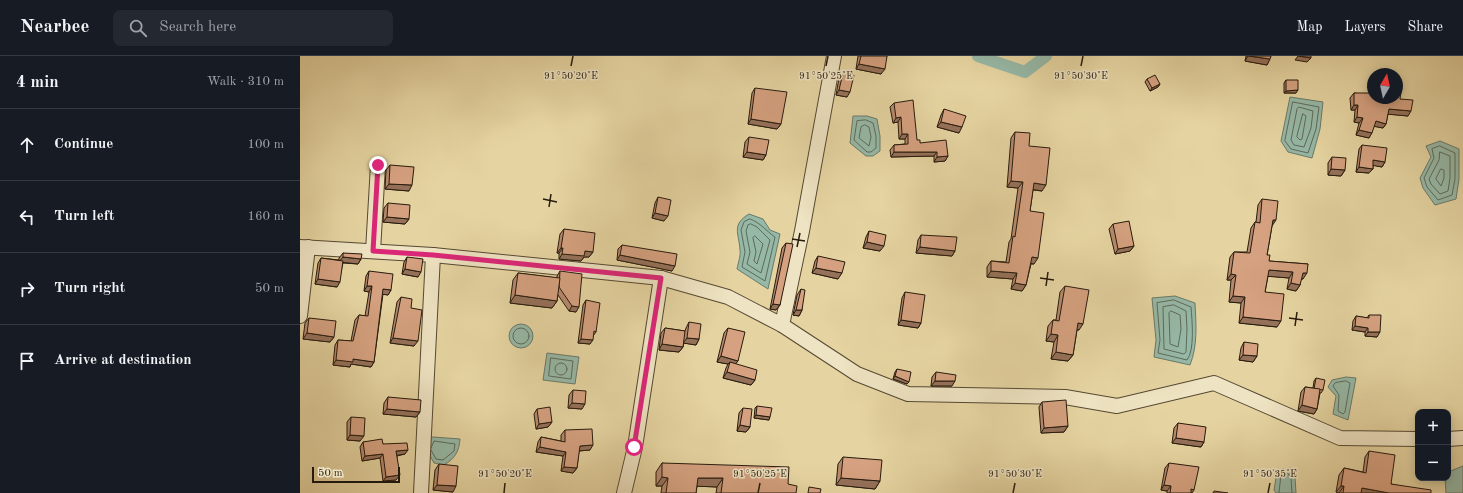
<!DOCTYPE html>
<meta charset="utf-8">
<style>
body{margin:0;font-family:"Old Standard TT",serif;background:#242831;color:#f1f3f6}
.controls{position:absolute;right:12px;bottom:12px;display:grid;overflow:hidden;border-radius:8px;box-shadow:0 2px 10px #0003}
.controls button{width:36px;height:36px;display:grid;place-items:center;padding:0;border:0;border-bottom:1px solid #363941;background:#171b24;color:#f1f3f6;font:20px sans-serif}
.compass{position:absolute;left:1067px;top:12px;width:36px;height:36px;border-radius:50%;background:#171b24;box-shadow:0 2px 10px #0003;rotate:9deg}
.scale{position:absolute;left:12px;bottom:10px;width:88px;box-sizing:border-box;padding-left:4px;border:2px solid #271b0d;border-top:0;font-size:11px;line-height:14px;white-space:nowrap;color:#271b0d;-webkit-text-stroke:3px #eee3c2;paint-order:stroke}
.stop{position:absolute;width:12px;height:12px;margin:-9px;border:3px solid #db2777;border-radius:50%;background:#fff}
.stop.end{background:#db2777;border-color:#fff;box-shadow:0 1px 4px #0008}
.list{margin:0;padding:0;list-style:none}
h2{display:flex;justify-content:space-between;align-items:center;height:52px;margin:0;padding:0 16px;font-size:17px}
h2 small{font-size:13px;font-weight:400;color:#9ea1a6}
.list li{display:grid;grid-template-columns:26px 1fr auto;gap:12px;align-items:center;box-sizing:border-box;height:72px;padding:0 16px;border-top:1px solid #363941}
.list b{display:block;font-size:15px;white-space:nowrap}
.list em{font-size:13px;font-style:normal;color:#9ea1a6}
.icon{flex:none;width:22px;height:22px;fill:none;stroke:currentColor;stroke-width:2;stroke-linecap:round;stroke-linejoin:round}
.map{position:relative;flex:none;width:1163px;height:437px;overflow:hidden}
header{display:flex;align-items:center;gap:24px;box-sizing:border-box;height:56px;padding:0 20px;background:#171b24;border-bottom:1px solid #363941}
header strong{font-size:19px}
nav{display:flex;gap:22px;margin-inline-start:auto;font-size:14px}
.search{width:280px;height:36px;background:#242831;display:flex;align-items:center;gap:10px;box-sizing:border-box;padding:0 14px;border-radius:8px;color:#9ea1a6;font-size:15px}
main{display:flex}
aside{flex:1;background:#171b24}
.map>svg:first-child{display:block}
.water{fill:#96b8a6;stroke:#6a7969}
.lines{fill:none;stroke-linecap:round;stroke-linejoin:round}
.shore{stroke:#5e6a5a;stroke-width:1}
.canal{stroke:#96b8a6;stroke-width:12}
.minor-casing{stroke:#564932;stroke-width:16}
.minor{stroke:#eee3c2;stroke-width:14}
.wall{fill:#b78a6e;stroke:#271b0d}
.shaded-wall{fill:#95715a;stroke:#271b0d}
.building{fill:#d5a180;stroke:#271b0d}
.route{stroke:#db2777;stroke-width:5}
.ticks{fill:none;stroke:#271b0d;stroke-width:1.5}
.ticks-label{font-size:10px;text-anchor:middle;fill:#271b0d;stroke:#eee3c2;stroke-width:3;stroke-linejoin:round;paint-order:stroke}
</style>
<header>
<strong>Nearbee</strong>
<div class="search"><svg class="icon" aria-label="search" viewBox="0 0 24 24"><circle cx="10" cy="10" r="6"/><path d="M15 15l6 6"/></svg>Search here</div>
<nav><a>Map</a><a>Layers</a><a>Share</a></nav>
</header>
<main>
<aside>
<h2>4 min<small>Walk · 310 m</small></h2>
<ul class="list">
<li><svg class="icon" aria-label="ahead" viewBox="0 0 24 24"><path d="M12 20V5M6 11l6-6 6 6"/></svg><div><b>Continue</b></div><em>100 m</em></li>
<li><svg class="icon" aria-label="left" viewBox="0 0 24 24"><path d="M17 20v-9H6M10 6l-5 5 5 5"/></svg><div><b>Turn left</b></div><em>160 m</em></li>
<li><svg class="icon" aria-label="right" viewBox="0 0 24 24"><path d="M7 20v-9h11M14 6l5 5-5 5"/></svg><div><b>Turn right</b></div><em>50 m</em></li>
<li><svg class="icon" aria-label="arrive" viewBox="0 0 24 24"><path d="M6 21V4h12l-3 4 3 4H6"/></svg><div><b>Arrive at destination</b></div></li>
</ul>
</aside>
<div class="map">
<svg width="1163" height="437" viewBox="0 0 1163 437">
<rect width="100%" height="100%" fill="#e5d4a1"/>
<filter id="stains"><feTurbulence type="fractalNoise" baseFrequency=".005" numOctaves="4"/><feColorMatrix values="0 0 0 0 .2 0 0 0 0 .09 0 0 0 0 .02 0 0 0 .5 -.17"/></filter>
<radialGradient id="worn" r=".72"><stop offset=".6" stop-color="#630" stop-opacity="0"/><stop offset="1" stop-color="#630" stop-opacity=".3"/></radialGradient>
<g class="water">
<path d="M990,41L1023,46L1020,73L1012,102L988,96L981,85Z"/>
<path d="M553,60H567L577,63L580,80V95L573,100H566L550,87Z"/>
<path d="M1140,85L1159,93V123L1156,143L1135,149L1123,132L1120,122L1131,101L1126,90Z"/>
<path d="M449,158L463,163L470,174L480,178L468,233L437,213C438,207 441,200 440,194C439,177 431,169 449,158Z"/>
<path d="M875,240L895,247C896,268 898,289 890,309L854,301L856,284L852,242Z"/>
<circle cx="221" cy="280" r="12"/>
<path d="M247,297L279,301L275,328L243,324Z"/>
<path d="M1046,321L1056,322L1048,364L1033,358L1036,340L1028,331L1032,324Z"/>
<path d="M133,381L160,383C159,396 155,402 144,409L134,407L127,394L129,382Z"/>
<path d="M1163,410V437H1146L1145,422H1148V416Z"/>
<path d="M991,412L995,421L996,437H976L974,434L977,416L982,413Z"/>
</g>
<g class="lines">
<g class="shore">
<path d="M993,46L1019,51L1016,73L1008,97L991,93L985,85Z"/>
<path d="M999,51L1013,55L1011,72L1004,91L994,89L991,84L997,53Z"/>
<path d="M1003,58L1006,60L1002,83L1000,84L997,81Z"/>
<path d="M566,64L573,67L576,80V92L571,96H567L554,84L557,65Z"/>
<path d="M565,69L569,71L571,81L569,90L559,82L561,71Z"/>
<path d="M1140,90L1155,97V123L1152,139L1138,144L1127,131L1124,122L1134,102L1132,93Z"/>
<path d="M1140,96L1150,100V122L1148,135L1140,138L1131,128L1129,123L1139,104Z"/>
<path d="M1141,113L1144,114V122L1141,130L1136,123Z"/>
<path d="M450,163C461,167 466,175 475,181L465,225L442,211L445,196L441,174L444,166Z"/>
<path d="M451,168L457,171L470,184L461,217L447,208L450,196L446,175L448,169Z"/>
<path d="M455,180L463,188L457,208L454,205L456,196L453,182Z"/>
<path d="M874,244L891,251C892,264 895,294 887,304L858,297L860,284L857,247Z"/>
<path d="M874,249L886,255L887,273L886,296L884,298L864,293L863,251Z"/>
<path d="M871,255L880,259L881,273L878,291L870,288L869,257Z"/>
<circle cx="221" cy="280" r="8"/>
<path d="M251,302L273,305L271,323L249,320Z"/>
<circle cx="261" cy="313" r="6"/>
<path d="M1046,325L1050,327L1045,356L1043,358L1038,355L1039,339L1033,330L1035,327Z"/>
<path d="M131,394L136,403L143,404L154,395L155,388L134,385L131,392"/>
<path d="M979,437L981,418L987,416L991,422L992,437"/>
</g>
<path class="canal" d="M678,0L725,16L746,0"/>
<g class="minor-casing">
<g id="minor">
<path d="M0,191L133,199L361,222L428,241L482,269L557,318L608,338L765,341L817,350L914,327L1040,382L1118,383"/>
<path d="M73,195L78,109"/>
<path d="M0,260L8,191"/>
<path d="M482,269L502,175L534,0"/>
<path d="M1148,383L1163,382"/>
<path d="M121,437L133,199"/>
<path d="M324,437L335,391L361,222"/>
</g>
</g>
<use href="#minor" class="minor"/>
</g>
<g class="wall">
<path d="M558,0H587L581,18L556,13Z"/>
<path d="M946,0H971L967,9L945,5Z"/>
<path d="M543,17L547,41L536,39L539,22Z"/>
<path d="M847,23L860,28L858,31L850,35L845,26Z"/>
<path d="M986,24L996,37H984V27Z"/>
<path d="M455,32L481,68L477,73L448,68L452,37Z"/>
<path d="M1054,37L1100,43L1108,60L1088,58L1086,68L1083,72L1074,70L1069,82L1056,79L1059,67L1054,66L1055,54H1051L1050,42Z"/>
<path d="M594,47L617,84L620,87L648,100L645,105L634,106V100L591,101L590,94L594,89L605,88V83H599L598,66L593,67L590,51Z"/>
<path d="M644,53L659,77L637,71L641,59Z"/>
<path d="M715,76L729,90L742,135L733,134L730,155L734,208H731L726,229L722,235L711,233L713,223L687,221V211L691,205L706,206L709,186L711,183L718,132L707,131L711,82Z"/>
<path d="M449,81L466,99L463,104L443,101L445,86Z"/>
<path d="M1062,89L1085,106L1082,111L1073,109V113L1069,117L1056,116L1059,93Z"/>
<path d="M1032,101L1045,114L1041,120L1028,119V107Z"/>
<path d="M90,109L109,135L85,133L86,114Z"/>
<path d="M358,141L364,165L352,162L355,147Z"/>
<path d="M962,143L972,170L967,199L969,205L1008,208L1003,223H1001L1000,229L996,235L987,233L989,222L968,220L965,236L977,271L939,267L941,247L929,246L931,224H927L930,201L934,196H947L951,172L955,166H956L958,149Z"/>
<path d="M88,147L109,163L105,168L83,166L84,152Z"/>
<path d="M813,168L834,190L830,195L815,198L809,173Z"/>
<path d="M264,173L293,196L289,201H284L281,205L259,203V197H257L260,178Z"/>
<path d="M569,175L580,195L563,192L566,181Z"/>
<path d="M621,179L655,195L652,200L616,197L618,184Z"/>
<path d="M486,187L480,249L476,254L470,253L482,192Z"/>
<path d="M322,189L372,215L317,204L318,193Z"/>
<path d="M43,197L61,203L58,208L43,207L37,231L15,228L18,207L21,202L39,204V202Z"/>
<path d="M518,200L538,223L512,217L515,205Z"/>
<path d="M107,201L118,221L102,218L104,206Z"/>
<path d="M69,215L91,234L88,239L83,238L74,306L71,311L51,308L50,311L33,309L35,289L38,284L51,285L55,264L59,259L65,260L69,236L64,235L66,220Z"/>
<path d="M260,215L276,256L269,255L258,239L257,245L252,252L210,247L213,224L218,217L257,222V220Z"/>
<path d="M765,230L779,274H777L773,299L768,305L751,303L754,286L746,285L748,270L753,264H756L760,236Z"/>
<path d="M501,233L502,254L499,260L493,259L497,239Z"/>
<path d="M605,236L621,267L618,272L598,269L602,242Z"/>
<path d="M101,241L111,252L114,290L90,287L97,246Z"/>
<path d="M286,244L296,276L293,280L290,288L278,287L283,249Z"/>
<path d="M1069,259L1077,281L1065,280V276L1052,274L1053,265L1056,260L1067,262Z"/>
<path d="M9,262L34,281L30,286L3,283L5,267Z"/>
<path d="M389,266L399,283L396,289L384,287L383,291L379,296L359,294L361,277L365,272L385,275L386,272Z"/>
<path d="M428,272L438,305L435,308L455,324L451,329L423,322L426,312L428,308L417,306L424,277Z"/>
<path d="M944,286L957,300L953,306L939,304L941,292Z"/>
<path d="M597,313L609,326L607,328L593,323L595,316Z"/>
<path d="M636,316L652,330H631L632,321Z"/>
<path d="M1016,322L1023,334L1021,337H1020L1017,353L1014,358L998,355L1001,336L1005,331L1013,332L1014,325Z"/>
<path d="M273,334L282,353L268,352L269,339Z"/>
<path d="M88,341L120,356L116,361L83,358L84,347Z"/>
<path d="M742,346L768,370L764,376L741,377L739,351Z"/>
<path d="M457,350L469,364L454,362L455,352Z"/>
<path d="M443,352L450,371L446,376L437,375L439,357Z"/>
<path d="M237,353L252,366L248,371L236,373L234,358Z"/>
<path d="M51,361L60,385L47,384V366Z"/>
<path d="M878,367L904,386L901,391L872,387L874,372Z"/>
<path d="M265,374L290,394L279,395L277,412L273,417L261,415L263,400L236,396L238,386L241,381L261,385V379Z"/>
<path d="M63,386L83,388L105,398L97,400L96,424L83,425L80,402L62,405L60,391Z"/>
<path d="M1069,395L1091,428L1131,437H1039L1036,436L1039,419L1044,412L1063,416L1065,401Z"/>
<path d="M543,401L580,425L575,433L536,429L538,408Z"/>
<path d="M362,407L488,428L496,437H416L417,431L397,430L396,437H361L362,430H356V416Z"/>
<path d="M869,407L892,437H867V435L861,434L865,412Z"/>
<path d="M139,408L153,436L133,434L135,414Z"/>
</g>
<g class="shaded-wall">
<path d="M948,0L970,3L967,9L945,5Z"/>
<path d="M998,0L1011,2L1007,6L995,4Z"/>
<path d="M559,8L585,13L581,18L556,13Z"/>
<path d="M860,28L858,31L850,35L852,32Z"/>
<path d="M539,34L550,36L547,41L536,39Z"/>
<path d="M998,34L996,37H984L986,35Z"/>
<path d="M1054,49H1058L1055,54H1051Z"/>
<path d="M1089,53L1111,55L1108,60L1086,58Z"/>
<path d="M601,61L598,66L593,67L596,62Z"/>
<path d="M1057,61L1063,62L1059,67L1054,66Z"/>
<path d="M451,63L481,68L477,73L448,68Z"/>
<path d="M1076,65L1086,68L1083,72L1072,70Z"/>
<path d="M641,66L662,71L659,77L637,71Z"/>
<path d="M1059,74L1072,77L1069,82L1056,79Z"/>
<path d="M602,78H608L605,83H599Z"/>
<path d="M447,96L466,99L463,104L443,101Z"/>
<path d="M594,96H637L634,100L591,101Z"/>
<path d="M648,100L645,105L634,106L637,101Z"/>
<path d="M1073,104L1085,106L1082,111L1070,109Z"/>
<path d="M1059,111L1073,113L1069,117L1056,116Z"/>
<path d="M1031,113L1045,114L1041,120L1028,119Z"/>
<path d="M711,125L723,126L718,132L707,131Z"/>
<path d="M734,127L746,129L742,135L730,133Z"/>
<path d="M89,128L112,129L109,135L85,133Z"/>
<path d="M355,157L368,160L364,165L352,162Z"/>
<path d="M87,161L109,163L105,168L83,166Z"/>
<path d="M973,164H976L972,170Z"/>
<path d="M567,186L584,190L580,195L563,192Z"/>
<path d="M834,190L830,195L815,198L818,193Z"/>
<path d="M620,191L655,195L652,200L616,197Z"/>
<path d="M261,192H263L259,197H257Z"/>
<path d="M285,195L293,196L289,201H284L281,205L259,203L262,198Z"/>
<path d="M320,199L375,210L372,215L317,204Z"/>
<path d="M43,201L61,203L58,208L39,206Z"/>
<path d="M732,201L738,202L734,208L728,207Z"/>
<path d="M516,212L542,217L538,223L512,217Z"/>
<path d="M105,213L121,216L118,221L102,218Z"/>
<path d="M969,214L993,216L989,222L964,220Z"/>
<path d="M691,215L717,217L713,223L687,221Z"/>
<path d="M1003,217H1007L1003,223H998Z"/>
<path d="M931,218L936,219L931,224H927Z"/>
<path d="M18,223L40,226L37,231L15,228Z"/>
<path d="M715,227L726,229L722,235L711,233Z"/>
<path d="M991,227L1000,229L996,235L987,233Z"/>
<path d="M67,230H72L69,236L64,235Z"/>
<path d="M83,233L91,234L88,239L80,238Z"/>
<path d="M215,239L257,245L252,252L210,247Z"/>
<path d="M933,240L945,241L941,247L929,246Z"/>
<path d="M473,248L480,249L476,254L470,253Z"/>
<path d="M272,250L279,251L276,256L269,255Z"/>
<path d="M496,254H502L499,260L493,259Z"/>
<path d="M943,261L981,265L977,271L939,267Z"/>
<path d="M601,264L621,267L618,272L598,269Z"/>
<path d="M778,267L783,268L779,274L774,273Z"/>
<path d="M1055,270L1068,272L1065,276L1052,274Z"/>
<path d="M1068,276H1080L1077,281L1065,280Z"/>
<path d="M7,277L34,281L30,286L3,283Z"/>
<path d="M751,278L758,279L754,286L746,285Z"/>
<path d="M93,282L118,285L114,290L90,287Z"/>
<path d="M387,282L399,283L396,289L383,287Z"/>
<path d="M281,283L293,284L290,288L278,287Z"/>
<path d="M362,288L383,291L379,296L359,294Z"/>
<path d="M756,296L773,299L768,305L751,303Z"/>
<path d="M943,299L957,300L953,306L939,304Z"/>
<path d="M421,300L438,305L434,310L430,306L428,308L417,306Z"/>
<path d="M53,303L74,306L71,311L51,308L50,311L33,309L36,304Z"/>
<path d="M427,316L455,324L451,329L423,322Z"/>
<path d="M595,320L609,326L607,328L593,323Z"/>
<path d="M635,325H655L652,330H631Z"/>
<path d="M272,347L285,348L282,353L268,352Z"/>
<path d="M1002,349L1017,353L1014,358L998,355Z"/>
<path d="M87,353L120,356L116,361L83,358Z"/>
<path d="M456,359L470,361L469,364L454,362Z"/>
<path d="M252,366L248,371L236,373L239,368Z"/>
<path d="M440,369L450,371L446,376L437,375Z"/>
<path d="M768,370L764,376L741,377L744,372Z"/>
<path d="M50,379L64,380L60,385L47,384Z"/>
<path d="M876,382L904,386L901,391L872,387Z"/>
<path d="M293,389L290,394L277,395L280,390Z"/>
<path d="M240,391L266,396L263,400L236,396Z"/>
<path d="M108,394L105,398L93,400L96,395Z"/>
<path d="M83,398L80,402L62,405L65,400Z"/>
<path d="M264,411L277,412L273,417L261,415Z"/>
<path d="M100,419L96,424L83,425L86,421Z"/>
<path d="M362,421L368,422L362,430H356Z"/>
<path d="M398,422H423L417,431L392,430Z"/>
<path d="M541,422L580,425L575,433L536,429Z"/>
<path d="M137,429L156,430L153,436L133,434Z"/>
<path d="M864,429L871,430L867,435L861,434Z"/>
<path d="M1041,430H1044L1039,437L1036,436Z"/>
<path d="M1062,432L1089,437H1058Z"/>
<path d="M891,433L894,434L892,437H889Z"/>
</g>
<g class="building">
<path d="M561,0H587L585,13L559,8Z"/>
<path d="M949,0H971L970,3Z"/>
<path d="M999,0H1011V2Z"/>
<path d="M543,17L554,19L550,36L539,34Z"/>
<path d="M855,19L860,28L852,32L847,23Z"/>
<path d="M986,24H998V34L986,35Z"/>
<path d="M1097,28L1102,29L1100,43L1113,44L1111,55L1089,53L1086,68L1076,65L1072,77L1059,74L1063,62L1057,61L1058,49H1054V37H1073V42H1097Z"/>
<path d="M455,32L487,36L481,68L451,63Z"/>
<path d="M613,44L617,84H620V87L646,84L648,100L637,101V96H594V89L608,88V78H602L601,61L596,62L594,47Z"/>
<path d="M644,53L666,60L662,71L641,66Z"/>
<path d="M715,76L730,77L729,90L750,92L746,129L734,127L730,155L744,157L738,202L732,201L726,229L715,227L717,217L691,215V205L709,207L713,180L715,181L723,126L711,125Z"/>
<path d="M449,81L469,84L466,99L447,96Z"/>
<path d="M1062,89L1087,92L1085,106L1073,104V113L1059,111Z"/>
<path d="M1032,101L1046,102L1045,114L1031,113Z"/>
<path d="M90,109L114,111L112,129L89,128Z"/>
<path d="M358,141L371,144L368,160L355,157Z"/>
<path d="M962,143L978,145L976,164H973L967,199H970L969,205L1008,208L1007,217H1003L1000,229L991,227L993,216L969,214L965,236L984,238L981,265L943,261L945,241L933,240L936,219L931,218L934,196L950,197L955,166L960,167Z"/>
<path d="M88,147L110,149L109,163L87,161Z"/>
<path d="M829,165L834,190L818,193L813,168Z"/>
<path d="M264,173L295,177L293,196L285,195L284,200L262,198L263,192H261Z"/>
<path d="M569,175L586,179L584,190L567,186Z"/>
<path d="M621,179L657,181L655,195L620,191Z"/>
<path d="M486,187L493,188L480,249L473,248Z"/>
<path d="M322,189L377,198L375,210L320,199Z"/>
<path d="M43,197L62,198L61,203L43,201Z"/>
<path d="M518,200L545,206L542,217L516,212Z"/>
<path d="M107,201L123,203L121,216L105,213Z"/>
<path d="M21,202L43,205L40,226L18,223Z"/>
<path d="M69,215L93,218L91,234L83,233L74,306L53,303V306L36,304L38,284L53,285L59,259L68,260L72,230H67Z"/>
<path d="M260,215L282,218L279,251L272,250L259,231Z"/>
<path d="M218,217L260,222L257,245L215,239Z"/>
<path d="M765,230L789,234L783,268L778,267L773,299L756,296L758,279L751,278L753,264L759,265Z"/>
<path d="M501,233L505,234L502,254H496Z"/>
<path d="M605,236L625,239L621,267L601,264Z"/>
<path d="M101,241L112,243L111,252L122,254L118,285L93,282Z"/>
<path d="M286,244L300,247L296,276L294,275L293,284L281,283Z"/>
<path d="M1069,259H1081L1080,276H1068V272L1055,270L1056,260L1069,262Z"/>
<path d="M9,262L36,265L34,281L7,277Z"/>
<path d="M389,266L401,268L399,283L387,282Z"/>
<path d="M365,272L385,275L383,291L362,288Z"/>
<path d="M428,272L445,276L438,305L421,300Z"/>
<path d="M944,286L958,288L957,300L943,299Z"/>
<path d="M430,306L457,314L455,324L427,316Z"/>
<path d="M597,313L611,316L609,326L595,320Z"/>
<path d="M636,316L656,319L655,325H635Z"/>
<path d="M1016,322L1025,324L1023,334L1014,333Z"/>
<path d="M1005,331L1020,333L1017,353L1002,349Z"/>
<path d="M273,334L286,335L285,348L272,347Z"/>
<path d="M88,341L121,344L120,356L87,353Z"/>
<path d="M766,344L768,370L744,372L742,346Z"/>
<path d="M457,350L472,352L470,361L456,359Z"/>
<path d="M250,351L252,366L239,368L237,353Z"/>
<path d="M443,352L452,353L450,371L440,369Z"/>
<path d="M51,361L65,362L64,380L50,379Z"/>
<path d="M878,367L906,371L904,386L876,382Z"/>
<path d="M292,373L293,389L280,390L277,412L264,411L266,396L240,391L241,381L265,386V374Z"/>
<path d="M82,383L83,388L107,387L108,394L96,395L100,419L86,421L83,398L65,400L63,386Z"/>
<path d="M1069,395L1095,399L1091,428L1131,434V437H1089L1062,432L1061,437H1043L1044,430H1041L1044,412L1066,417Z"/>
<path d="M543,401L582,404L580,425L541,422Z"/>
<path d="M362,407L489,411L488,428L497,430L496,437H421L423,422H398L396,437H366L368,422L362,421Z"/>
<path d="M869,407L899,411L894,434L891,433V437H870L871,430L864,429Z"/>
<path d="M139,408L158,410L156,430L137,429Z"/>
<path d="M509,431L521,433L520,437H508Z"/>
<path d="M914,435L928,437H913Z"/>
</g>
<g class="lines">
<path class="route" d="M78,109L73,195L133,199L361,222L334,391"/>
</g>
<path class="ticks" d="M271,10L273,0M526,10L528,0M781,10L783,0M243,143L257,146M249,151L251,138M492,183L505,185M497,191L500,177M740,222L754,224M746,230L748,216M989,262L1003,264M995,270L997,256M204,437L205,427M458,437L460,427M713,437L715,427M968,437L970,427"/>
<g class="ticks-label">
<text x="271" y="23">91°50'20"E</text>
<text x="526" y="23">91°50'25"E</text>
<text x="781" y="23">91°50'30"E</text>
<text x="205" y="421">91°50'20"E</text>
<text x="460" y="421">91°50'25"E</text>
<text x="715" y="421">91°50'30"E</text>
<text x="970" y="421">91°50'35"E</text>
</g>
<rect width="100%" height="100%" filter="url(#stains)"/>
<rect width="100%" height="100%" fill="url(#worn)"/>
</svg>
<div class="controls">
<button>+</button>
<button>−</button>
</div>
<svg class="compass" viewBox="-18 -18 36 36"><path d="M0-13l5 13h-10z" fill="#e53935"/><path d="M0 13l5-13h-10z" fill="#9ea1a6"/></svg>
<div class="scale">50 m</div>
<div class="stop" style="left:334px;top:391px"></div>
<div class="stop end" style="left:78px;top:109px"></div>
</div>
</main>
